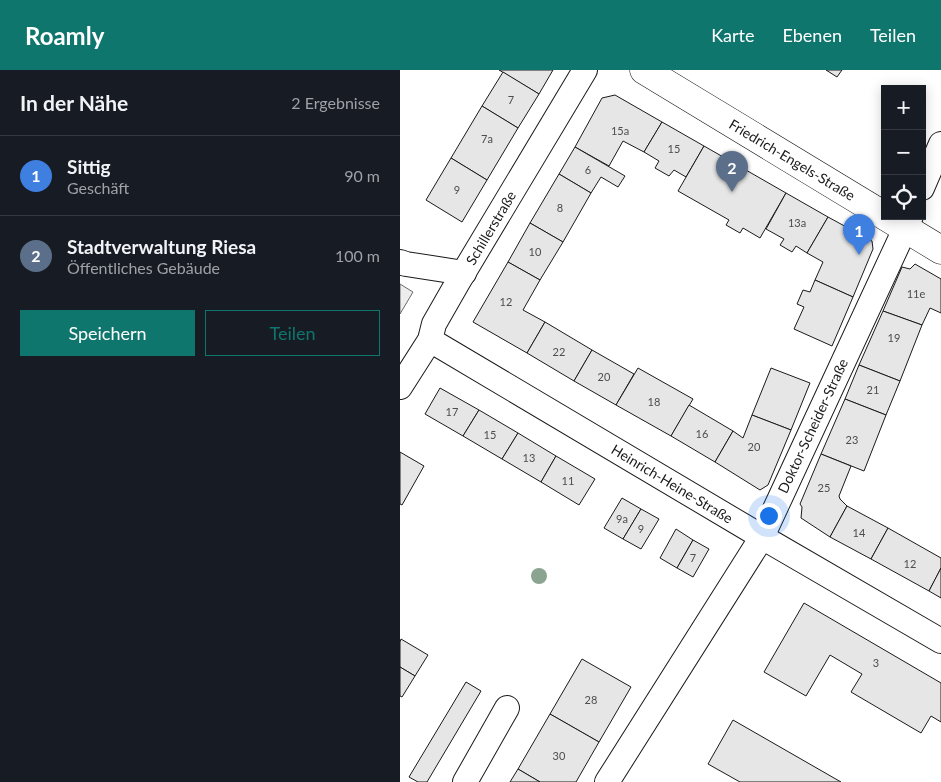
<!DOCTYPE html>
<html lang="de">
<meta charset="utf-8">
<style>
body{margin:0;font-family:Lato,sans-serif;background:#242831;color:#f1f3f6}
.controls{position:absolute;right:15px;top:15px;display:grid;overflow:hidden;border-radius:0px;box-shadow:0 2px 12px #0003}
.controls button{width:45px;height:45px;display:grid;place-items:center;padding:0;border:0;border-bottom:1px solid #363941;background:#171b24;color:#f1f3f6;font:25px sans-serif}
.you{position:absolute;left:368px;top:445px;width:18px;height:18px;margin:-12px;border:4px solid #fff;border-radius:50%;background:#1a73e8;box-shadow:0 0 0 8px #1a73e833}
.badge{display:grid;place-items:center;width:32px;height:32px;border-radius:50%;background:#0f766e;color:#fff;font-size:16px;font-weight:700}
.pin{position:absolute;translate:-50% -41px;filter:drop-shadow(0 1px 2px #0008)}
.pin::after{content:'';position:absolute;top:26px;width:18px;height:15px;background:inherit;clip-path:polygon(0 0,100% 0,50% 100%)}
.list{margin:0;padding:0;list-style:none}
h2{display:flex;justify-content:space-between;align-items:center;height:65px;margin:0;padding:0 20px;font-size:21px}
h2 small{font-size:16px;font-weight:400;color:#9ea1a6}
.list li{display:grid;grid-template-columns:32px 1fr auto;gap:15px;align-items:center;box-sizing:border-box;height:80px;padding:0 20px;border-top:1px solid #363941}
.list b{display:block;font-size:19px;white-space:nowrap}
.list p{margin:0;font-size:16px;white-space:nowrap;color:#9ea1a6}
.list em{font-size:16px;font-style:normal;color:#9ea1a6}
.actions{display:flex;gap:10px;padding:15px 20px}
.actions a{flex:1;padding:11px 0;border:1px solid #0f766e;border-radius:0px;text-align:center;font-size:18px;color:#0f766e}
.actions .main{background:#0f766e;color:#fff}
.icon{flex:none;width:28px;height:28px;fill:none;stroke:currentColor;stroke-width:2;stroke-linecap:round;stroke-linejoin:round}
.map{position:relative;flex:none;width:541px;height:712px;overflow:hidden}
header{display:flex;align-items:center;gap:30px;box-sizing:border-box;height:70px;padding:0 25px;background:#0f766e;color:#fff}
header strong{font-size:24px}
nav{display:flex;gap:28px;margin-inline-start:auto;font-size:18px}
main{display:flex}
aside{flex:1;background:#171b24}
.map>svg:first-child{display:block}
.parking{fill:#ededed;stroke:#6a6a6a}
.building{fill:#e6e6e6;stroke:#1a1a1a}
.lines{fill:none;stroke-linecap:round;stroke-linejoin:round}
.minor-casing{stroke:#1a1a1a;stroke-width:26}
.major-casing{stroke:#1a1a1a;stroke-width:29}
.minor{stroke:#fff;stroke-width:24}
.major{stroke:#fff;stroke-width:28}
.tree{fill:#8aa48f}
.labels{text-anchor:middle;stroke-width:4;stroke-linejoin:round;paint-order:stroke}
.number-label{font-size:11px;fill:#4d4d4d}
.street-label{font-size:14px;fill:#1a1a1a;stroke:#fff}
</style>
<header>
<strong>Roamly</strong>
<nav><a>Karte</a><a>Ebenen</a><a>Teilen</a></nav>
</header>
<main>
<aside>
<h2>In der Nähe<small>2 Ergebnisse</small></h2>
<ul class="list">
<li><span class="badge" style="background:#3f7fe0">1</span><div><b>Sittig</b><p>Geschäft</p></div><em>90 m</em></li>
<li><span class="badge" style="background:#5c6f8a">2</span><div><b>Stadtverwaltung Riesa</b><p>Öffentliches Gebäude</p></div><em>100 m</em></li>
</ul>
<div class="actions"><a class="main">Speichern</a><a>Teilen</a></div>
</aside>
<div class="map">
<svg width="541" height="712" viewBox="0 0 541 712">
<rect width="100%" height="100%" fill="#fff"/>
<path class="parking" d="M0,214L13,222L0,244Z"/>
<g class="building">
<path d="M99,0H153L139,24Z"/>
<path d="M426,0H442L437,7Z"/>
<path d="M103,2L139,24L118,58L82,36Z"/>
<path d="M215,25L262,52L244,82L223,71L209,96L175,77L202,28Z"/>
<path d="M82,36L118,58L87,110L51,88Z"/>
<path d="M262,52L304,76L286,107L274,100L269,106L255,98L259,91L244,82Z"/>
<path d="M304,76L386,123L360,168L343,158L340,163L326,155L329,150L278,121Z"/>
<path d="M175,77L225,106L218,117L201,107L191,123L159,104Z"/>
<path d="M51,88L87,110L62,152L26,130Z"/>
<path d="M159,104L191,123L163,172L130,153Z"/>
<path d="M386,123L428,147L407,183L396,176L392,182L380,175L384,169L366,159Z"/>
<path d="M428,147L472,171L473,179L453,227L415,210L423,192L407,183Z"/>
<path d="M130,153L163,172L140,210L108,192Z"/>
<path d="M108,192L140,210L123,240L145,252L127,283L73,252Z"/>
<path d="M515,194L541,209V243L530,238L522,255L483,241L502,197L510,199Z"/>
<path d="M415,210L453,227L432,276L394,259L404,237L397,234L403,220L410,222Z"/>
<path d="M483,241L522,255L500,311L459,295Z"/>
<path d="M145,252L192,280L174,311L127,283Z"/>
<path d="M192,280L234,304L216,335L174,311Z"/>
<path d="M459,295L500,311L486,345L445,329Z"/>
<path d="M238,298L293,329L271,366L216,335Z"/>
<path d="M371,298L410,313L391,360L352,345Z"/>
<path d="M40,318L79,340L63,366L25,344Z"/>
<path d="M445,329L486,345L464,401L421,384Z"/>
<path d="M289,335L333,361L315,392L271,366Z"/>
<path d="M79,340L118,363L102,389L63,366Z"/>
<path d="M352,345L391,360L368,415L360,420L315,392L333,361L343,368Z"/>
<path d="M118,363L156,386L141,412L102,389Z"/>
<path d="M0,382L24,396L2,435L0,434Z"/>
<path d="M421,384L451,396L439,426L440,429L447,436L430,467L401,448L402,437L400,434Z"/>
<path d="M156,386L195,409L179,435L141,412Z"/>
<path d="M222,428L241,439L223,469L204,458Z"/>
<path d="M447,436L488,458L471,489L430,467Z"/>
<path d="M241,439L259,449L241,479L223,469Z"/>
<path d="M488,458L541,488V498L529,521L471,489Z"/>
<path d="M276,459L293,470L277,498L260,488Z"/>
<path d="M293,470L309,479L293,507L277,498Z"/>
<path d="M541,498V528L529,521Z"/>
<path d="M404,533L541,613V652L531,646L521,663L451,622L462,604L430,585L406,626L364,602Z"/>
<path d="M1,569L28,585L15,606L0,597V572Z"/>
<path d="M182,589L231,617L199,672L150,644Z"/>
<path d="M0,597L15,606L2,627L0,626Z"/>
<path d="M66,612L81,621L27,712H18L9,707Z"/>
<path d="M150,644L199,672L176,712H140L118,699Z"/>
<path d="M333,650L441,712H340L308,694Z"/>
<path d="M118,699L140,712H110Z"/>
</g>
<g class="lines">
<g class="minor-casing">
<g id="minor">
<path d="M522,118L541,74"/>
<path d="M0,192L6,194L64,203"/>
<path d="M30,270L362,467L541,571"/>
<path d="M0,317L30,270L34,254L58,212L185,0"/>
<path d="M65,712L107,638"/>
<path d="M207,712L362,467L511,146"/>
</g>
</g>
<g class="major-casing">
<path id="major" d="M244,0L541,180"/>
</g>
<use href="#minor" class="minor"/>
<use href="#major" class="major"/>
</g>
<circle class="tree" cx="139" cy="506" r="8"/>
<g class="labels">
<g class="number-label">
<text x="111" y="34">7</text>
<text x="220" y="65">15a</text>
<text x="87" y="73">7a</text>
<text x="274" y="83">15</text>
<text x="188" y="104">6</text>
<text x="57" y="124">9</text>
<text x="160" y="142">8</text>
<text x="397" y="157">13a</text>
<text x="135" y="186">10</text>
<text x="516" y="228">11e</text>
<text x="106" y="236">12</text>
<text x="494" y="272">19</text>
<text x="159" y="286">22</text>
<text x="204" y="311">20</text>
<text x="473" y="324">21</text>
<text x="254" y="336">18</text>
<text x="52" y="346">17</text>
<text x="302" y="368">16</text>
<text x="90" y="369">15</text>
<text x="452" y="374">23</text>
<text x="354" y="381">20</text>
<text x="129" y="392">13</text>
<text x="168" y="415">11</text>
<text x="424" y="422">25</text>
<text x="222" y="453">9a</text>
<text x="241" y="463">9</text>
<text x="459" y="467">14</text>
<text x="293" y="492">7</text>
<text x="510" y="498">12</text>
<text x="476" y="597">3</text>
<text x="191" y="634">28</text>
<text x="159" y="690">30</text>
</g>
<g class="street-label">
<text transform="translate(392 90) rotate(31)" y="5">Friedrich-Engels-Straße</text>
<text transform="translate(91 158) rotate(-59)" y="5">Schillerstraße</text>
<text transform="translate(413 356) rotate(-65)" y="5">Doktor-Scheider-Straße</text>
<text transform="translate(272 414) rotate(31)" y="5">Heinrich-Heine-Straße</text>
</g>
</g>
</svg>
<div class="controls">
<button>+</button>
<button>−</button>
<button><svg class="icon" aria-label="locate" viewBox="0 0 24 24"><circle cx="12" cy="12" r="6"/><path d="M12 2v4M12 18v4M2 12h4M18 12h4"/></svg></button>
</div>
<div class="you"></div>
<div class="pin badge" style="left:459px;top:185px;background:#3f7fe0">1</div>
<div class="pin badge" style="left:332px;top:122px;background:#5c6f8a">2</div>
</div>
</main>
